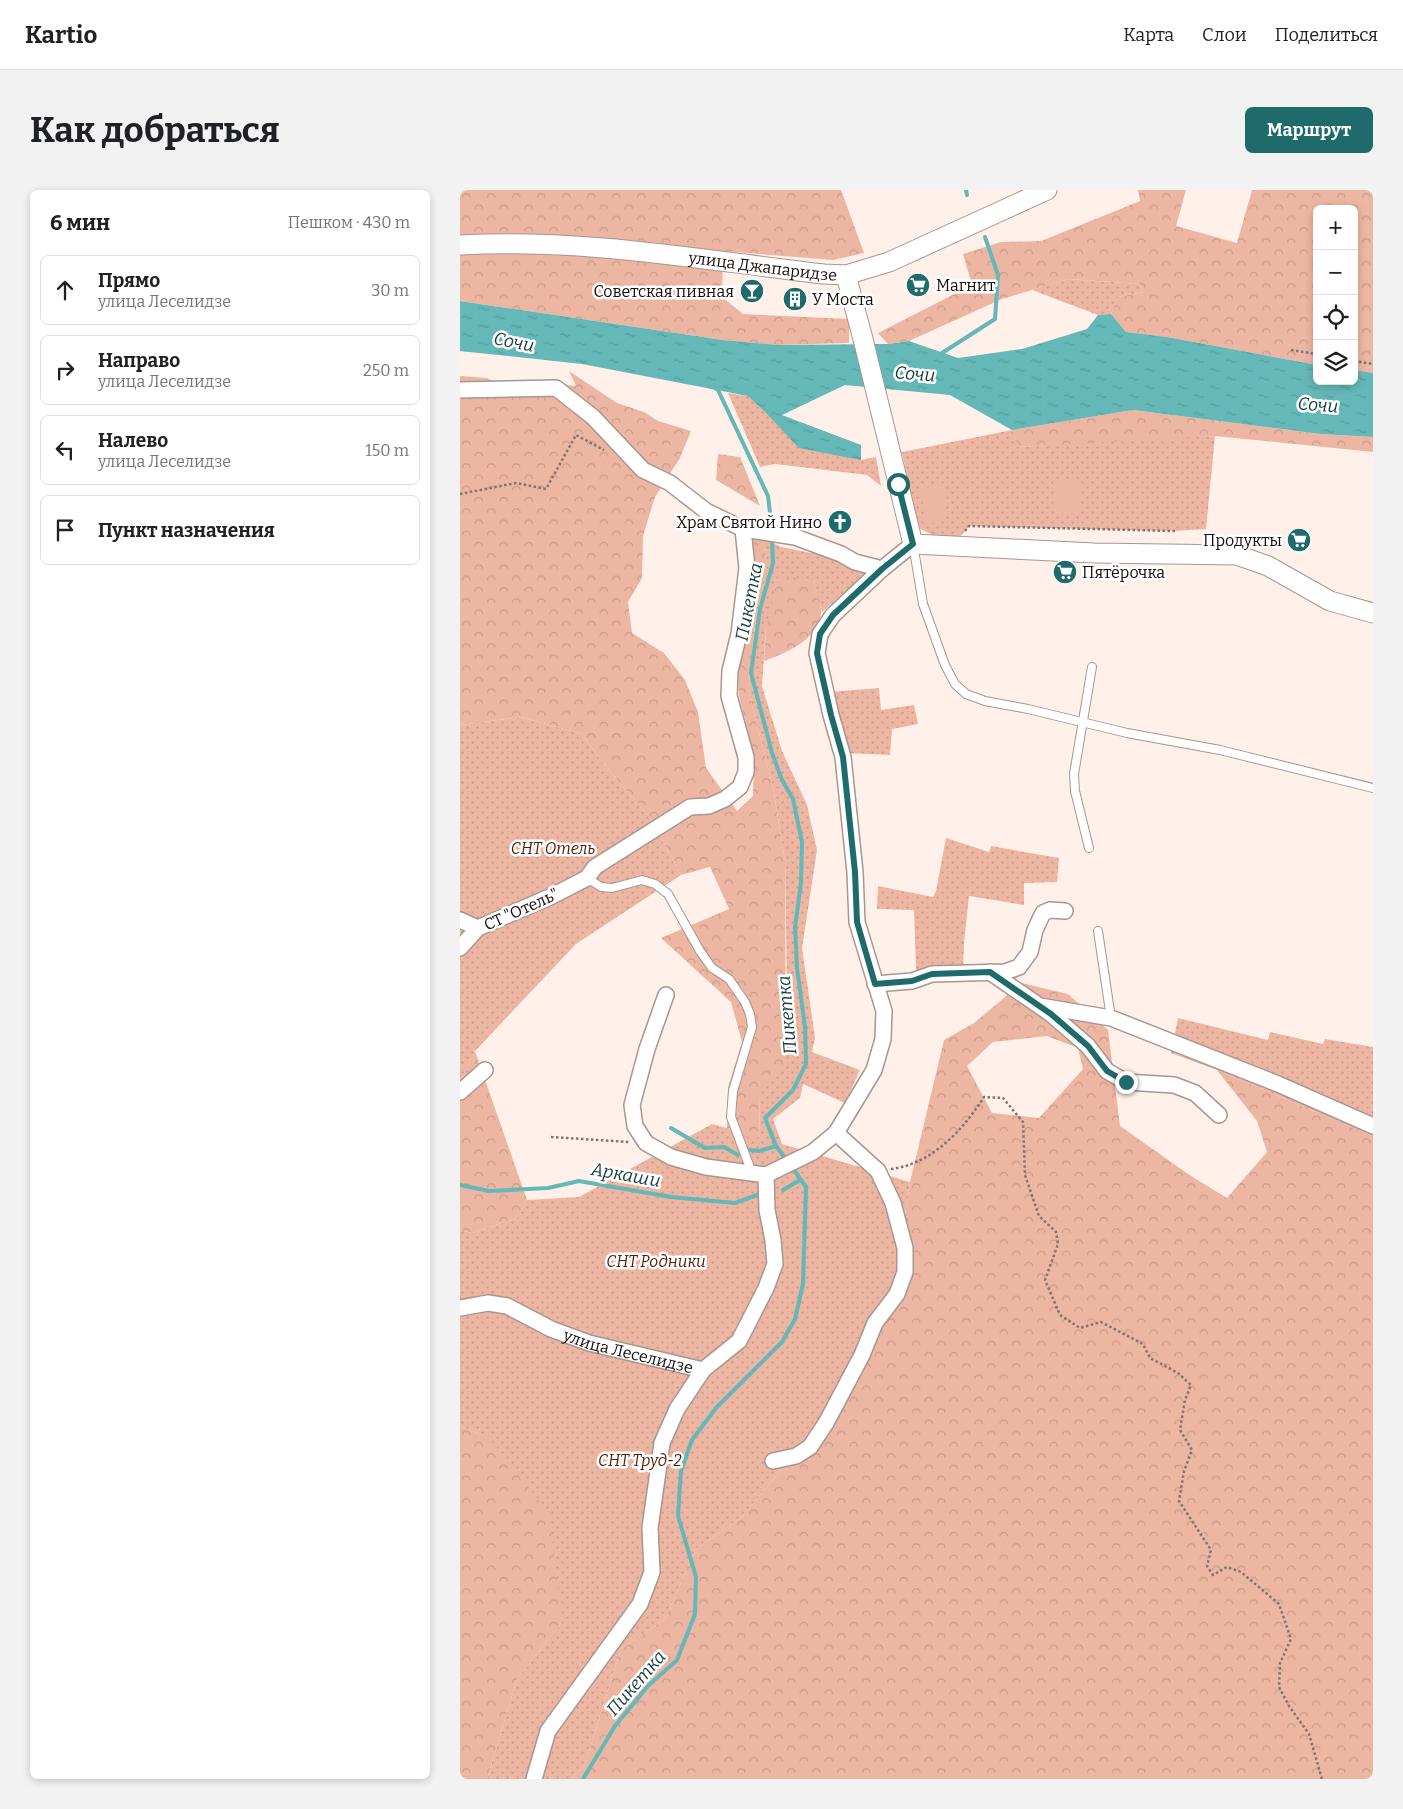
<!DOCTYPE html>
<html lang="ru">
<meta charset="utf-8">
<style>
body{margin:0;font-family:Bitter,serif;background:#f2f2f2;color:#202124}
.controls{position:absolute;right:15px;top:15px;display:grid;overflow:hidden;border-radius:8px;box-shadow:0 2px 8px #0003}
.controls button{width:45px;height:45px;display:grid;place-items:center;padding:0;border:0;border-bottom:1px solid #e0e0e0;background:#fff;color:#202124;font:25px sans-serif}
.stop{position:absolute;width:15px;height:15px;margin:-11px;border:4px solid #1f6b6b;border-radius:50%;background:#fff}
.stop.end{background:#1f6b6b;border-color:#fff;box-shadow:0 1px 5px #0008}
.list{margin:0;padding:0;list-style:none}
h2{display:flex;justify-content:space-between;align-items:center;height:65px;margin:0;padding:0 20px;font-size:21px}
h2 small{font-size:16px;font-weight:400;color:#757577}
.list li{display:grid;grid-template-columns:32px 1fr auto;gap:15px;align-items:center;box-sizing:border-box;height:70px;margin:0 10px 10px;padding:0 10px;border:1px solid #e0e0e0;border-radius:8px}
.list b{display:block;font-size:19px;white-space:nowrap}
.list p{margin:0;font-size:16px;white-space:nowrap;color:#757577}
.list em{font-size:16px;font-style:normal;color:#757577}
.icon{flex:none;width:28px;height:28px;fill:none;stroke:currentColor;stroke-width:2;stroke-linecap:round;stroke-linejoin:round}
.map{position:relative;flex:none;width:913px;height:1589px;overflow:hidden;border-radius:8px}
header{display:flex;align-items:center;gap:30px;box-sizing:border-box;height:70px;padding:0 25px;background:#fff;border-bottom:1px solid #e0e0e0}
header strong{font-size:24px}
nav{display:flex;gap:28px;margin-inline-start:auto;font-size:18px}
.intro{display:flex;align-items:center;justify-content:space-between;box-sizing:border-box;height:120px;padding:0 30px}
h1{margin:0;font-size:35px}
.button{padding:12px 22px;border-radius:8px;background:#1f6b6b;color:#fff;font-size:18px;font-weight:700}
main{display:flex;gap:30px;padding:0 30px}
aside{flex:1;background:#fff;border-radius:8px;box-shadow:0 2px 8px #0003}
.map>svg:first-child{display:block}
.grass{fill:url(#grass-dots)}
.forest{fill:url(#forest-crowns);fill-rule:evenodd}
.park{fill:#ecb6a2}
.water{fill:url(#water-ripples)}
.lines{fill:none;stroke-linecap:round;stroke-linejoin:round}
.stream{stroke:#64b8b7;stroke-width:4}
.service-casing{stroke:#a89690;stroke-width:10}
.minor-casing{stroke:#a89690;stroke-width:18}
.tertiary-casing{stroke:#a89690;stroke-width:21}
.path{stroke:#7f7470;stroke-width:2.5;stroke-dasharray:2.5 2.5;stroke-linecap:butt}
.service{stroke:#fff;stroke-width:8}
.minor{stroke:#fff;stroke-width:15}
.tertiary{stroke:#fff;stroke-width:19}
.route{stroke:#1f6b6b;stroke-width:6}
.labels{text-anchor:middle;stroke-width:5;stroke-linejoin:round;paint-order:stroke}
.street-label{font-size:16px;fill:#140d0b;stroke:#fff}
.poi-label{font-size:16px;fill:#140d0b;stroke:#fff;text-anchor:start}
.park-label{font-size:16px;font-style:italic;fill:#561e06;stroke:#fff}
.water-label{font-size:18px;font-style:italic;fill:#153d3d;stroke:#fff}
</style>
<header>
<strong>Kartio</strong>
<nav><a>Карта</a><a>Слои</a><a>Поделиться</a></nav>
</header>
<div class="intro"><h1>Как добраться</h1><a class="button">Маршрут</a></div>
<main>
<aside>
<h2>6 мин<small>Пешком · 430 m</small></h2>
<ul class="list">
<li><svg class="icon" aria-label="ahead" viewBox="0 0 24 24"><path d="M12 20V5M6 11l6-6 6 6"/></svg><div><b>Прямо</b><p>улица Леселидзе</p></div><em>30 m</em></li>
<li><svg class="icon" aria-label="right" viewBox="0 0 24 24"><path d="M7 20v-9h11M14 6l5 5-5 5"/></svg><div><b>Направо</b><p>улица Леселидзе</p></div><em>250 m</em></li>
<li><svg class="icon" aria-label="left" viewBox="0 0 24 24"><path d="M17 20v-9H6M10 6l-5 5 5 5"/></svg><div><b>Налево</b><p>улица Леселидзе</p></div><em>150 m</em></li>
<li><svg class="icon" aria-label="arrive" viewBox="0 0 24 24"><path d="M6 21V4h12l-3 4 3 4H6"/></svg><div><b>Пункт назначения</b></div></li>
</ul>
</aside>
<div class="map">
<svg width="913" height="1589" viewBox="0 0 913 1589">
<defs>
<pattern id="grass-dots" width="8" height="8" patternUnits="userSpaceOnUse" patternTransform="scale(1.25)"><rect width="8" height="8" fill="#ecb6a2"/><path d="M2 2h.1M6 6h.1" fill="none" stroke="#ca9b8a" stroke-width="1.8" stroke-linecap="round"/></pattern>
<pattern id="forest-crowns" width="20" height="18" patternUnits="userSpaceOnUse" patternTransform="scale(1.25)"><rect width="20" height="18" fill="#ecb6a2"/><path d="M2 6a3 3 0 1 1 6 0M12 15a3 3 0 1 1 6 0" fill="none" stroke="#ca9b8a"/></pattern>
<pattern id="water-ripples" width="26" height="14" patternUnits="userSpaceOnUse" patternTransform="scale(1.25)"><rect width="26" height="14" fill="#64b8b7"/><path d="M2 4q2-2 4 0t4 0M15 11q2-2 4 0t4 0" fill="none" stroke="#569d9c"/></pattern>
</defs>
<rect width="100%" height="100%" fill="#fff0ea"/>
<g class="grass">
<path d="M609,89L680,94L683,102L658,107L651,124L638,125L572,100Z"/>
<path d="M268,203L288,206L307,224L401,270L416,267L421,296L407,285L315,274L300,277Z"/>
<path d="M552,240L559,257L686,248L755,246L746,339L715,341L509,336L500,347L475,346L458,338L442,262Z"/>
<path d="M303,348L321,357L361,365L410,380L362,422L353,389L306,438L302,496L322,561L347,615L357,660L342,758L355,848L352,862L400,880L385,913L343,894L340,908L313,929L322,954L450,992L435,1091L387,1199L283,1326L236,1359L205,1429L161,1459L125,1574L112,1589H27L57,1489L102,1432L29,1248L0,1236V1040L12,1043L57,1028L67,1010L119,1007L252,934L300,947L299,904L327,794L325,671L313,597L288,500L299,399L306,371Z"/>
<path d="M419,498L421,520L454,515L458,534L432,539L430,565L388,563L370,502Z"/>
<path d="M61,527L122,544L143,573L191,629L221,685L116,754L15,861L0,892V535Z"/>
<path d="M486,648L529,662L531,656L599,668L597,692L564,693V715L509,706L504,753L503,779L456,780L454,720L417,719L418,696L473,707L476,701Z"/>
<path d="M718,828L808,850L810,842L863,854L865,849L913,857V946L757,880L711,863Z"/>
</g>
<g class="forest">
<path d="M0,0H381L404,63L373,70L263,61L262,107L283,124L389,129V153L318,155L263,150L0,111Z"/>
<path d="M678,0H726L716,36L777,53L792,0H913V183L894,180V19H857V175L707,147L666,142L651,124L658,107L683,102L680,94L609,89L542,109L449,151L428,154L418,143L512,95L503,64L541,52L581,51L680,11Z"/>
<path d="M109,181L157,213L184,222L198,231L231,241L220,268L195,307L183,346L182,388L168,412L172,443L204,463L225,490L238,522L246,578L277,621L293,606L294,566L279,506L278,486L293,375L290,348H303L306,371L299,399L288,500L313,597L325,671L326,877L299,904L300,948L267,938L268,897L282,852L271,812L201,748L269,719L250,677L221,685L191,629L143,573L122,544L61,527L0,535V186L27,188L41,195L75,191L116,196Z"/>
<path d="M673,220L861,244L913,247V262L755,246L558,257L552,240Z"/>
<path d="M258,264L280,267L300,316L256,290Z"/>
<path d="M318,387L353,389C355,397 362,415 361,423C358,450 326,463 304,471L306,438Z"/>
<path d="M562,793L608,804L648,840L660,936L731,986L767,1008L807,962L797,931L757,880L913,946V1589H112L125,1574L161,1459L205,1429L236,1359L283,1326L387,1199L435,1091L450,992L484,850L514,833ZM587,846L618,858L623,879L579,928L532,923L507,876L533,852Z"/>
<path d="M15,861L67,1010L57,1028L12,1043L0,1040V892Z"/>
<path d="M0,1236L29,1248L89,1323L102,1432L57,1489L27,1589H0Z"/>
</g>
<g class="park">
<path d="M593,290L621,291L620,323H594Z"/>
<path d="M484,296L486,331L465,334L461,298Z"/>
</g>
<path class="water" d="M0,111L263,150L318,155L428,154L449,151L498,168L562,159L627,139L638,125L651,124L666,142L707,147L857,175V191H894V180L913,183V247L861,244L673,220L552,240L490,205L385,195L322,225L401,255V270L339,258L307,224L288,206L122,174L0,161Z"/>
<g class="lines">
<g class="stream">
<path d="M506,0L507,5"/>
<path d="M482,163L535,129L538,85L525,47"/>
<path d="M255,198L258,200L308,306L312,340"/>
<path d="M312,347L313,373L300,419L291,483L312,563L322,590L333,609L342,652L341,693L335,737L337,778L345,837L346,874L333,900L305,928L316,956L328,972"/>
<path d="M211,938L245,958L264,957L278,965"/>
<path d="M290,960L299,961L316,956"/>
<path d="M0,995L29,1001L88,998L119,991L211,1007L275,1013L297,1005"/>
<path d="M323,1000L340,990"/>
<path d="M123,1589L155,1536L188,1496L217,1470L235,1424L236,1387L218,1326L221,1281L232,1250L256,1218L322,1152L335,1129L343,1094L346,997L332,977"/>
</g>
<g class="service-casing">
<g id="service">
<path d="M453,354L463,414L485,475L495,494L506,504L525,511L568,519L667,543L760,560L913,598"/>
<path d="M629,658L615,601L614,584L632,477"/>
<path d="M127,688L141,697L152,698L182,690L195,694L208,704L240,761L252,778L269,789L285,812L290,824L292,837L273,901L271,927L292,983"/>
<path d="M638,741L651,828"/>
</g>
</g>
<g class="minor-casing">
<g id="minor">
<path d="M0,200L96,198L133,227L183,280L210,293L246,321L283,339L335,347L381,364L395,372L422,379"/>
<path d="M0,730L18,738"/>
<path d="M0,758L18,738L92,706L127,688L135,677L230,617L249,616L265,609L280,597L286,582V567L269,506L270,481L279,444L287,378L283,339"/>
<path d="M530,782L591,824L628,856L647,881L666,892L714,895L735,903L759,925"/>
<path d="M415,794L452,791L472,784L545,782L559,777L570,762L575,740L583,723L590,720L605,721"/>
<path d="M206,805L187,859L172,915L175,936L186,953L211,967L246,977L306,985"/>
<path d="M580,816L651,828L818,894L913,936"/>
<path d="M0,902L25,880"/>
<path id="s1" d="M0,1118L28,1113L47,1116L91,1139L129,1153L243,1180L279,1151L306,1098L315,1074L313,1050L307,1020L306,985L353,962L376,943L414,880L423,849L424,821L397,732L395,682L383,567L371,525L357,463L360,444L373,425L422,379L453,354"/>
<path d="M313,1271L336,1266L350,1257L366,1233L402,1165L415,1133L437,1104L445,1082V1058L433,1013L418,981L376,943"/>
<path d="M74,1589L88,1541L180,1414L192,1382L190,1338L202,1253L217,1219L243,1180"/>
</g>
</g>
<g class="tertiary-casing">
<g id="tertiary">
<path id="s2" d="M0,55C122,48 243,70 364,84L386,85L429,72L587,0"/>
<path d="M386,85L403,149L453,354L634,363L777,365L808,376L870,411L913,423"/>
</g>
</g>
<g class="path">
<path d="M831,160L857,164"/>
<path d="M894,171L913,174"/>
<path d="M0,304L56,293L86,299L116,245L144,260"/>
<path d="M505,341L509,336L715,341"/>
<path d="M91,947L169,952"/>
<path d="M431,979C472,974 503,940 524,907L543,908L563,932L565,985L579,1026L596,1042L598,1054L585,1090L600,1125L620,1138L641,1132L683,1154L690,1168L718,1183L731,1195L725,1210L720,1240L732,1260L724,1281L719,1311L751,1360L747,1376L753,1385L767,1377L781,1382L819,1414L831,1449L820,1473L819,1497L829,1516L849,1544L862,1589"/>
</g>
<use href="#service" class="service"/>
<use href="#minor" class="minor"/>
<use href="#tertiary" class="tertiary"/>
</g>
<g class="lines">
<path class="route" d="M438,294L453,354L422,379L373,425L360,444L357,463L371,525L383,567L395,682L397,732L415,794L452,791L472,784L530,782L591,824L628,856L647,881L666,892"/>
</g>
<defs>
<g id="supermarket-disc" transform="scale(1.25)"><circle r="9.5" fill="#1f6b6b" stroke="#fff"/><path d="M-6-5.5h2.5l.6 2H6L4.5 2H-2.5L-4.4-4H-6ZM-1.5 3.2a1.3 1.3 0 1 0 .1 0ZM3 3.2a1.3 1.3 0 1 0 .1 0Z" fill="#fff"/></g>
<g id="bar-disc" transform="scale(1.25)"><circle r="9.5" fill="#1f6b6b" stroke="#fff"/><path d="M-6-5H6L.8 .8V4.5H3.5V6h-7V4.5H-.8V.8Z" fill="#fff"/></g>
<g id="building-disc" transform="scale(1.25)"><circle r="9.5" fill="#1f6b6b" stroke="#fff"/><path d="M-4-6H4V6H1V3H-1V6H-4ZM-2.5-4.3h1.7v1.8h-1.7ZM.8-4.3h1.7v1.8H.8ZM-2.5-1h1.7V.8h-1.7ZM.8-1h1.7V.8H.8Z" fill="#fff"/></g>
<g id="church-disc" transform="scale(1.25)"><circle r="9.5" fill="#1f6b6b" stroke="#fff"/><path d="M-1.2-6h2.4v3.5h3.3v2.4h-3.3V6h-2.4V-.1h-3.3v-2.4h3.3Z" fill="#fff"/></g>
</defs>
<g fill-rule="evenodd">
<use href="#supermarket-disc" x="458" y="95"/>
<use href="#bar-disc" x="292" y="101"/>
<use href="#building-disc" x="335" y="109"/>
<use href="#church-disc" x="380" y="332"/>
<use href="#supermarket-disc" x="839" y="350"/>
<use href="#supermarket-disc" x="605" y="382"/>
</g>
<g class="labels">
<g class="street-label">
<text dy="6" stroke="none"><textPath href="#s2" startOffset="304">улица Джапаридзе</textPath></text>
<text transform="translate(61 719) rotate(-24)" y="6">СТ "Отель"</text>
<text dy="6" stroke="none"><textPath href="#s1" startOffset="178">улица Леселидзе</textPath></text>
</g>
<g class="poi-label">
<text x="476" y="101">Магнит</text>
<text x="274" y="107" text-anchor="end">Советская пивная</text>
<text x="352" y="115">У Моста</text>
<text x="362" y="338" text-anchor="end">Храм Святой Нино</text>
<text x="822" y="356" text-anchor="end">Продукты</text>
<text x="622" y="388">Пятёрочка</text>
</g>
<g class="park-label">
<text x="93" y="664">СНТ Отель</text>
<text x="196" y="1077">СНТ Родники</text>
<text x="180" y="1276">СНТ Труд-2</text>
</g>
<g class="water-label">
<text transform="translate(54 152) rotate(11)" y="6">Сочи</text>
<text transform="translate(455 184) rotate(4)" y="6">Сочи</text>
<text transform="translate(858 215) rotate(4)" y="6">Сочи</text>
<text transform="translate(289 412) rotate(-79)" y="6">Пикетка</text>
<text transform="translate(327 825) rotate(-95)" y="6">Пикетка</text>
<text transform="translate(166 985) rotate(10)" y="6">Аркаши</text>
<text transform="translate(176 1493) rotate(-49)" y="6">Пикетка</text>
</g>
</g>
</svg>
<div class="controls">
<button>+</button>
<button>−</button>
<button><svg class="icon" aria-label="locate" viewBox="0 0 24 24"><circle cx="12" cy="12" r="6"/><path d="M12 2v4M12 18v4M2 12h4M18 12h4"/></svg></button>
<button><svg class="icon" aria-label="layers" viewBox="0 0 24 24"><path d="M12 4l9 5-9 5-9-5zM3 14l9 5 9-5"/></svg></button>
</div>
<div class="stop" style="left:438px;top:294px"></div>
<div class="stop end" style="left:666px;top:892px"></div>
</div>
</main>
